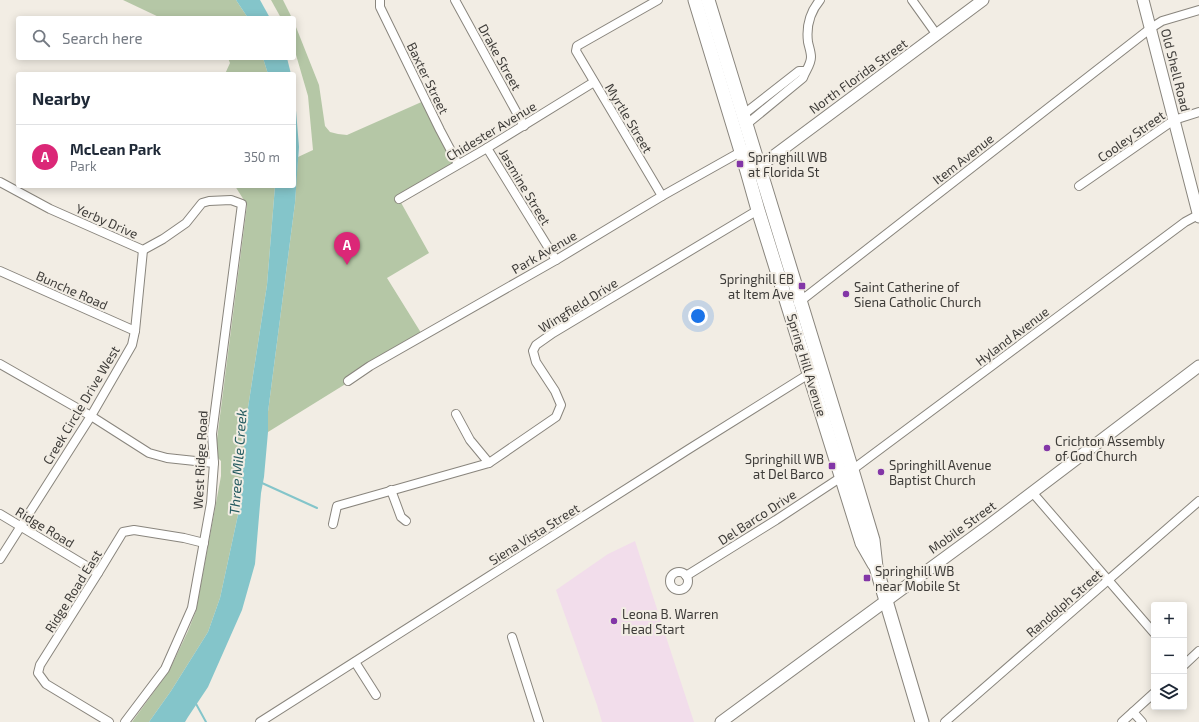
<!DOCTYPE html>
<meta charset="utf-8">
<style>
body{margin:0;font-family:"Exo 2",sans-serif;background:#f2f2f3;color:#1f2937}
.controls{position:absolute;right:12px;bottom:12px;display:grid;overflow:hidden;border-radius:4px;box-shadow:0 2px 10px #0003}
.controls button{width:36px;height:36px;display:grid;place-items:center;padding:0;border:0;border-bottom:1px solid #e0e1e3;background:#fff;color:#1f2937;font:20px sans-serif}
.you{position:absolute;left:698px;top:316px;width:14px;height:14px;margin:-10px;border:3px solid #fff;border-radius:50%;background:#1a73e8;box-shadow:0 0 0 6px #1a73e833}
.badge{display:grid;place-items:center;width:26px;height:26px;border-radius:50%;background:#db2777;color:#fff;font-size:13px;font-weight:700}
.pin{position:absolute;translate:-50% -33px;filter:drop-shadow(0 1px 2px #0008)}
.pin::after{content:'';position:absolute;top:21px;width:14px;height:12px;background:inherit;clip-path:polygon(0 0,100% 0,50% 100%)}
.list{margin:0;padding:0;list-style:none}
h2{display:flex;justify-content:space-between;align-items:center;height:52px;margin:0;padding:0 16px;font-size:17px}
h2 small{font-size:13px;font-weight:400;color:#747a83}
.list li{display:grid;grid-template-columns:26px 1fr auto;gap:12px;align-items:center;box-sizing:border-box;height:64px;padding:0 16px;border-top:1px solid #e0e1e3}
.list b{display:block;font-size:15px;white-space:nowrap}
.list p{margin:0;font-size:13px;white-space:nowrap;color:#747a83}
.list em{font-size:13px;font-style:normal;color:#747a83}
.icon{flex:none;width:22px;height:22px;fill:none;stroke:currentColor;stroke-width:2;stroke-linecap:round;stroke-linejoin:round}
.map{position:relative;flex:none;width:1199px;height:722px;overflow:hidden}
.search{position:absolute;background:#fff;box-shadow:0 2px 10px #0003;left:16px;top:16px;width:280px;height:44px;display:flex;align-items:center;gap:10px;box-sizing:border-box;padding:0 14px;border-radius:4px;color:#747a83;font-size:15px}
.panel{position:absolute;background:#fff;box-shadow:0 2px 10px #0003;left:16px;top:72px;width:280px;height:116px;border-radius:4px}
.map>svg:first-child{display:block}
.education{fill:#f2ddeb}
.green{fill:#b5c7a6}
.water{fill:#84c5ca}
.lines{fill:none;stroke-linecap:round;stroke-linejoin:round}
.stream{stroke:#84c5ca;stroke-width:2}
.street-casing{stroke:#89857d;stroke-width:10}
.secondary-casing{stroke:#89857d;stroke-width:13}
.primary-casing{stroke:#89857d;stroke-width:15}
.street{stroke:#fff;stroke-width:8}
.secondary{stroke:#fff;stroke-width:11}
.primary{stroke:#fff;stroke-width:13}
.poi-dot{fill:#8336a7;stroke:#f2ede4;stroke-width:1.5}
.labels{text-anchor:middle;stroke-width:4;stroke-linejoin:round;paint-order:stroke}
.street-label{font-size:13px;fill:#3e3c39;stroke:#f2ede4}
.poi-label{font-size:13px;fill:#3e3c39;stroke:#f2ede4;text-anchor:start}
.water-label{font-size:14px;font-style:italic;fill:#255b60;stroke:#f2ede4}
</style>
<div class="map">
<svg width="1199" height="722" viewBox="0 0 1199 722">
<rect width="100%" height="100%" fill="#f2ede4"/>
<path class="education" d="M635,541L671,652L694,722H602L597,705L556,590L608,554Z"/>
<g class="green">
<path d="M123,0H236L248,18H161Z"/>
<path d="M271,0H283L292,18H281Z"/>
<path d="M294,22L319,85L325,126L330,132L338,134L347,135L426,100L458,164L399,199L429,253L387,278L423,336L268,432V412L295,203L298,157L313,150L308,96L294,48Z"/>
<path d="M228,58H263L268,74H225L230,63Z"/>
<path d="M235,186H275L267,285L245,427L241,501L220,598L208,632L171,691L149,722H132L169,671L188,631L196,611L221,476V461L215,455L216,447L247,205Z"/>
</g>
<g class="water">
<path d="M236,0H260L270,18H248Z"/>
<path d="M263,58H287L291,74H268Z"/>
<path d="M294,86L299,147L295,203L268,412V432L264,477L261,493L255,564L242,610L208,687L188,717L185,722H149L171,691L208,632L220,598L241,501L245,427L267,285L275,186H294Z"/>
</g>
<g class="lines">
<g class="stream">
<path d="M262,483L317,508"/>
<path d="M195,702L206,722"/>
</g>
<g class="street-casing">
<g id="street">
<path d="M380,0V7L440,130L458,164"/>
<path d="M455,0L524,126"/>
<path d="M658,0L577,46L576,51L662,196"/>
<path d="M912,0L937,35"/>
<path d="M744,114L799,71H805"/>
<path d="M747,124L803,78C805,71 811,65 811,57C811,52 809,47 808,42C806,26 810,12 820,0"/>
<path d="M487,148L556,260"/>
<path d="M0,182L50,209L143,250L163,239L186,223L202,203L209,201L231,200L242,204L212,434L214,463L211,503L192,608L165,669L125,722"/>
<path d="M1079,186L1174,120L1199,112"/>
<path d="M399,199L487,148L594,82"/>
<path d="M0,271L135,331"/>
<path d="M798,303L1151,28L1162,21L1199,10"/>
<path d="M0,364L91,416L149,453L167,458L214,463"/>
<path d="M348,381L370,366L556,260L662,196L744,150"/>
<path d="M456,414L470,440L489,463"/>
<path d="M391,490L401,517L406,521"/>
<path d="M1032,492L1154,633"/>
<path d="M0,514L98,573"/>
<path d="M333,524L337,506L489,463L556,417L561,405L555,391L536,362L533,351L536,345L553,333L758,210"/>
<path d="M0,559L91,416L132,345L135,331L143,250"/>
<circle cx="679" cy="581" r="9"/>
<path d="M686,576L776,520L852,470L1185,222L1198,215"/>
<path d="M512,637L539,722"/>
<path d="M355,662L376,695"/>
<path d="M1184,665L1199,651"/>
<path d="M1133,712L1142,722"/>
<path d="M109,722L46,684L38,673L40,665L98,573L123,532L134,530L184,538L204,543"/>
<path d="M260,722L689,449L812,372"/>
<path d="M945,722L1199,501"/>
<path d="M1122,722L1154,693"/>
</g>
</g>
<g class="secondary-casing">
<g id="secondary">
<path d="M1143,0L1199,217"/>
<path d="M751,170L760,166L983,0"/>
<path d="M721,722L988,526L1199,366"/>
</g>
</g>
<g class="primary-casing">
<g id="primary">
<path d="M695,0L747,171L758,210L862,543L874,564"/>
<path d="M708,0L852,470L873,540L876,567L922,722"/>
</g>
</g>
<use href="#street" class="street"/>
<use href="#secondary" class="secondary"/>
<use href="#primary" class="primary"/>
</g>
<g class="poi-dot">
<rect x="736" y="160" width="8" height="8" rx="2"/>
<rect x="798" y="282" width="8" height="8" rx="2"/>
<circle cx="846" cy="294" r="4"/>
<circle cx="1047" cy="448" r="4"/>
<rect x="828" y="462" width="8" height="8" rx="2"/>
<circle cx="881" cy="472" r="4"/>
<rect x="863" y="574" width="8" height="8" rx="2"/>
<circle cx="614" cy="621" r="4"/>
</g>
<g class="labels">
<g class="street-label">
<text transform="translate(500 57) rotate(61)" y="5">Drake Street</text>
<text transform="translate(1176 70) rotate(76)" y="5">Old Shell Road</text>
<text transform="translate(858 76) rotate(-36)" y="5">North Florida Street</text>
<text transform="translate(428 78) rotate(64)" y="5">Baxter Street</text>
<text transform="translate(629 118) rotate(59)" y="5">Myrtle Street</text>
<text transform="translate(491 131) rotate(-31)" y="5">Chidester Avenue</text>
<text transform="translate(1131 136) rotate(-35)" y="5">Cooley Street</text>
<text transform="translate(963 159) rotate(-38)" y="5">Item Avenue</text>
<text transform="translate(525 187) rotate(59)" y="5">Jasmine Street</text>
<text transform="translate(107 221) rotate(24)" y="5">Yerby Drive</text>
<text transform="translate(544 252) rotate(-30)" y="5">Park Avenue</text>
<text transform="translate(72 290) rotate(24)" y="5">Bunche Road</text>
<text transform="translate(578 305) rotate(-32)" y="5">Wingfield Drive</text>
<text transform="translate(1012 336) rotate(-37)" y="5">Hyland Avenue</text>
<text transform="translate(807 365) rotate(73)" y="5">Spring Hill Avenue</text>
<text transform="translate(81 405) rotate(-59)" y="5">Creek Circle Drive West</text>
<text transform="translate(200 460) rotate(-87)" y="5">West Ridge Road</text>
<text transform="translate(757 517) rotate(-33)" y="5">Del Barco Drive</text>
<text transform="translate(45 527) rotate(31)" y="5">Ridge Road</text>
<text transform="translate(962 527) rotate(-36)" y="5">Mobile Street</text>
<text transform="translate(534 534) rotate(-32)" y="5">Siena Vista Street</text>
<text transform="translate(73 591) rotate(-58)" y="5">Ridge Road East</text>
<text transform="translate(1064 603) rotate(-41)" y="5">Randolph Street</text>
</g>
<g class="poi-label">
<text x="748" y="162">Springhill WB<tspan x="748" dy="15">at Florida St</tspan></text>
<text x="794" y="284" text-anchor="end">Springhill EB<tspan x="794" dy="15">at Item Ave</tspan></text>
<text x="854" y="292">Saint Catherine of<tspan x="854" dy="15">Siena Catholic Church</tspan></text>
<text x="1055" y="446">Crichton Assembly<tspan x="1055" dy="15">of God Church</tspan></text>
<text x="824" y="464" text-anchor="end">Springhill WB<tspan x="824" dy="15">at Del Barco</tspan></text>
<text x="889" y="470">Springhill Avenue<tspan x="889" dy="15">Baptist Church</tspan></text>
<text x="875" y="576">Springhill WB<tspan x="875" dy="15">near Mobile St</tspan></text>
<text x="622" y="619">Leona B. Warren<tspan x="622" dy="15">Head Start</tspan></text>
</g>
<g class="water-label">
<text transform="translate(238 462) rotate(-86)" y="5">Three Mile Creek</text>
</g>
</g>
</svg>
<div class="controls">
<button>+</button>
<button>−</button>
<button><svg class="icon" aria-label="layers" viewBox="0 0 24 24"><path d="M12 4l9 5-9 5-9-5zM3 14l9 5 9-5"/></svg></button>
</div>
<div class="you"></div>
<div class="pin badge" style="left:347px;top:265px">A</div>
<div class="search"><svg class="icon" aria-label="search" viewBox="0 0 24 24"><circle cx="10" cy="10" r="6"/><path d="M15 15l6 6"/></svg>Search here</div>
<section class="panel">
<h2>Nearby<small></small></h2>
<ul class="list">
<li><span class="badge">A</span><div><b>McLean Park</b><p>Park</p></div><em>350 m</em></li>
</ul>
</section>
</div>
